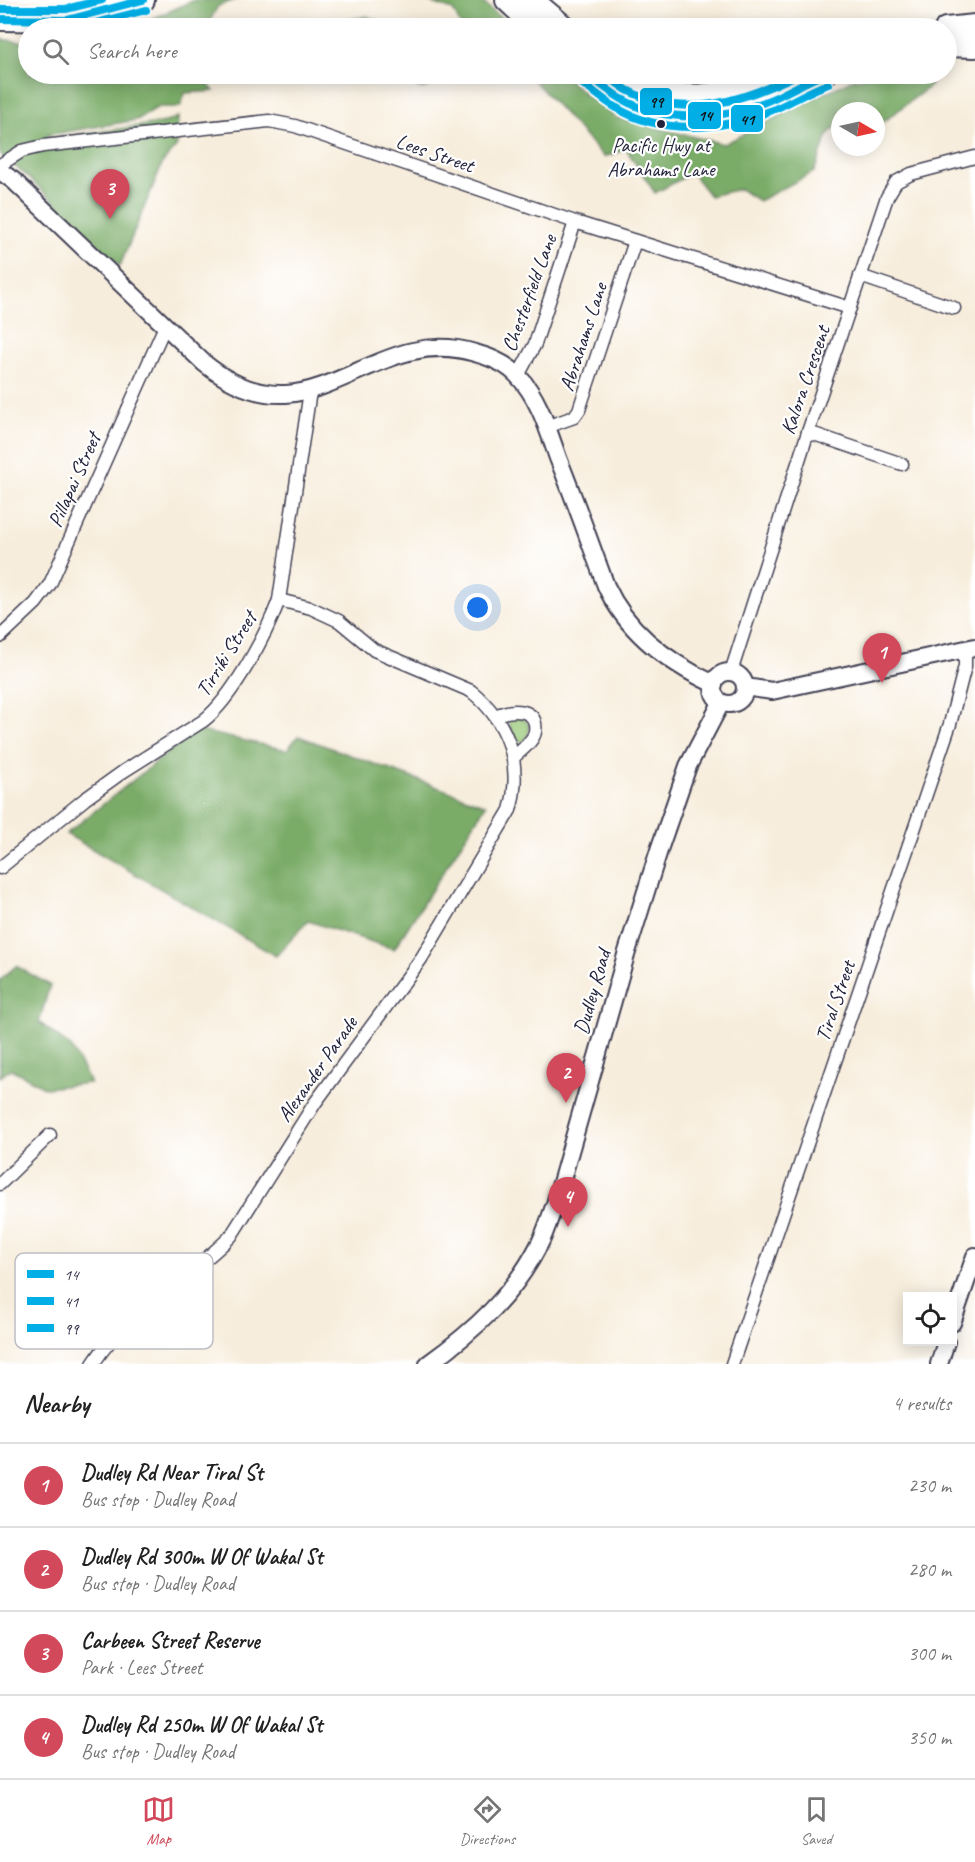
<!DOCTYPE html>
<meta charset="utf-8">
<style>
body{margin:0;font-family:Caveat,sans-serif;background:#f2f2f2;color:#222}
.controls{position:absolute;right:18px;bottom:18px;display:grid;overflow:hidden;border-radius:0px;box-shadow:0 3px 15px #0003}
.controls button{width:54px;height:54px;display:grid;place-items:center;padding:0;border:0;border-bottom:2px solid #e0e0e0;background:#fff;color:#222;font:30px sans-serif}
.compass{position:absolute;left:831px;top:102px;width:54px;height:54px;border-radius:50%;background:#fff;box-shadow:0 3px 15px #0003;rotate:99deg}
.you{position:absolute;left:478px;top:608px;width:21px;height:21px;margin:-15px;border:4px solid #fff;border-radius:50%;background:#1a73e8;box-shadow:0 0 0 9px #1a73e833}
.badge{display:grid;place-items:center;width:39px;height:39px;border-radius:50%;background:#d1495b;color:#fff;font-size:20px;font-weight:700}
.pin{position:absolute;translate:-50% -50px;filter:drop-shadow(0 2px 3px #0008)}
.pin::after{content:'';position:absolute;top:32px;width:21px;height:18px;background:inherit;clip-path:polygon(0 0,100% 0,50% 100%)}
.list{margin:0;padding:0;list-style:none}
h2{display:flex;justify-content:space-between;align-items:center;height:78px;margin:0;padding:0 24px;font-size:26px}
h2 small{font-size:20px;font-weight:400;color:#767676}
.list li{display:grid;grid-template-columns:39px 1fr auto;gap:18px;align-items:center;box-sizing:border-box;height:84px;padding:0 24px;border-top:2px solid #e0e0e0}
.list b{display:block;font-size:22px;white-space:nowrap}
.list p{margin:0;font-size:20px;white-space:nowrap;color:#767676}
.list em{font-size:20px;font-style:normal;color:#767676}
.icon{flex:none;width:33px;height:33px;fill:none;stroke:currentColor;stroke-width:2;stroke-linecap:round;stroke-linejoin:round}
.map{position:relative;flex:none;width:975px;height:1364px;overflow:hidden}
.search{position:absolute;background:#fff;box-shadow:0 3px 15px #0003;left:18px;right:18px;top:18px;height:66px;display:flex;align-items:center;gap:15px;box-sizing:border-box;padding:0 21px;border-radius:33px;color:#767676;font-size:22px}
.sheet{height:414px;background:#fff}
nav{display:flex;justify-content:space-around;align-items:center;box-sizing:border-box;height:84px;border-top:2px solid #e0e0e0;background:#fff;font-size:16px;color:#767676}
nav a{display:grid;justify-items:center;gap:3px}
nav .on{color:#d1495b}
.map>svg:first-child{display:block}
.green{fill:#98c877;stroke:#5d7559;stroke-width:1.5}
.forest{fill:#7aac68;stroke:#4e6752;stroke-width:1.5}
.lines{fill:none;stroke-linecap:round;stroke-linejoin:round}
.street-casing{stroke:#424053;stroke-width:15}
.secondary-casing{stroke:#424053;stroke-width:20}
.highway-casing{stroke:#424053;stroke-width:26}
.street{stroke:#fff;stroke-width:12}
.secondary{stroke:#fff;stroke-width:16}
.highway{stroke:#fff;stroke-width:22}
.bus-1-casing{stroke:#fff;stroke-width:12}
.bus-2-casing{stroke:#fff;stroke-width:12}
.bus-3-casing{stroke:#fff;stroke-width:12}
.bus-1{stroke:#02aee6;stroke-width:8}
.bus-2{stroke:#02aee6;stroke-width:8}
.bus-3{stroke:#02aee6;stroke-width:8}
.bus-dot{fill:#22223b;stroke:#fff;stroke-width:2}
.labels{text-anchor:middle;stroke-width:4.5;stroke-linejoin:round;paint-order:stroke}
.bus-label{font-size:20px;fill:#22223b;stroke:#fff}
.street-label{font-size:21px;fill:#22223b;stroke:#fff}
.key{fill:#fff;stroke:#bdbdc4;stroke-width:1.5}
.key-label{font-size:16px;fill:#22223b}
.line-badge{stroke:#fff;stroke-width:2}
.pale-badge-label{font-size:16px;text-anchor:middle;font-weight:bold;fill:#111}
</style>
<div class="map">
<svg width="975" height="1364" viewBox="0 0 975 1364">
<rect width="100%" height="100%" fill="#fff"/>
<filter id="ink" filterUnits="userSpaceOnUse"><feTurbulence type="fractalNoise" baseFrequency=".0167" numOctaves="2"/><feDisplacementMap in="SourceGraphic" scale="12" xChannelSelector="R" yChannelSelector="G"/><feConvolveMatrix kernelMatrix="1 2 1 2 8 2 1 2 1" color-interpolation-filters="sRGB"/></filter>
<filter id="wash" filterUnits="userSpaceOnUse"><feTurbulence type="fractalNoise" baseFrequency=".008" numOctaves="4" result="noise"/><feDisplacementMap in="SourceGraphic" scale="24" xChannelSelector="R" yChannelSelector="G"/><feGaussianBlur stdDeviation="1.35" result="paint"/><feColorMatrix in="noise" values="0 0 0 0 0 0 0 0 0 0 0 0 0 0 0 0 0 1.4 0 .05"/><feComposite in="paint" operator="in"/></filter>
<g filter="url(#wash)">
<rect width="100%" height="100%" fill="#f7eddc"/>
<path class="green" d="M513,716C529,719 534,726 525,740L521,742C514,738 508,726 509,718Z"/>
<g class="forest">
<path d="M194,0H235L218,6L206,28H132Z"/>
<path d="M423,0H480L513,28H462L453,10Z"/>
<path d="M367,16L395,28H306Z"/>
<path d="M0,39L28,43V74H199L214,91L185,93L180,107H158L137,120L47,135L49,139L166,122L178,117L177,146L163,162L120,266L27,176L0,154Z"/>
<path d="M371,74H457L423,89L373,76Z"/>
<path d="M528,74H563L588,97L617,118L724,144L851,80L879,74H924L931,85L883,122L876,118V111H861L856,108L853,111H840V123L829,133L814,172L759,201L740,189L710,196L692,173L655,193L626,149L604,157Z"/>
<path d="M196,730L287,750L298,736L486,805L394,949L308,921L276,956L66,834Z"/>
<path d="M16,966L50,985L39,1022L71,1047L90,1083L46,1088L11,1069L0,1077V980Z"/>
</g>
</g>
<g filter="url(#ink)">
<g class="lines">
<g class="street-casing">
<g id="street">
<path d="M0,165L22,151L43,146L269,121L295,126L575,222L850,308"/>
<path d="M860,276L954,308"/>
<path d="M518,376L535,344L575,222"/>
<path d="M546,427L574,417L579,410L635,241"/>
<path d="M808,432L902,464"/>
<path d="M0,637L36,603L50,584L165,326"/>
<path d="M731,672L808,432L887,197L896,182L911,174L975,157"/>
<path d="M495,716C510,709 539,706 535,732C533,742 520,751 513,758"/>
<path d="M0,868L85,799L124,771L203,721C232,699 266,635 279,600L310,391"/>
<path d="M0,1184L50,1135"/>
<path d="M93,1364C128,1309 186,1282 231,1236L315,1103L421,959L510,810C523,764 508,721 471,691L374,650L339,621L311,608L279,600"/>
<path d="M732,1364L950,724L965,666V649"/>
</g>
</g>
<g class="secondary-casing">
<g id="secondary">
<path d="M0,171L14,181L204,363C312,451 369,321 475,353C490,357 507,364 518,376C539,398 548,430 558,458C575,500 590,543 606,586C627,632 669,663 714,684"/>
<circle cx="729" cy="688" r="16"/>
<path d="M745,687L772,691L975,647"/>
<path d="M952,1323L975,1256"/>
<path d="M428,1364C474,1331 514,1295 540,1243C546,1231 550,1217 555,1204L626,955L660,847L688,766L721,703"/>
<path d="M939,1364L946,1342"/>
</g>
</g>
<g class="highway-casing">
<g id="highway">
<path d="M507,0L537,28"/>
<path d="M532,0L565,28"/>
<path d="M0,19L67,20L143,0"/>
<path d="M946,29L975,26"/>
<path d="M946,45L975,46"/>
<path d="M587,74C598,81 609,90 620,98C661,122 715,120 759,104C782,96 802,81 825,74"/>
<path d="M620,74C672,108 726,97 780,74"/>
</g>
</g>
<use href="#street" class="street"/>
<use href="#secondary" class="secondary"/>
<use href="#highway" class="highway"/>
<g class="bus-1-casing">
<g id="bus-1">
<path d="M0,19L67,20L143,0"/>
<path d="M587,74C598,82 609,91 620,98C664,124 722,120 767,101C787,93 805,81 825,74"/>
</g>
</g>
<g class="bus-2-casing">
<g id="bus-2">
<path d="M76,28L146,10"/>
<path d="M581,83C593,90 603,100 615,107C660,135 722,131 770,111C790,103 808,91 828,84"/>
</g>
</g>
<g class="bus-3-casing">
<g id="bus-3">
<path d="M0,9H66L102,0"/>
<path d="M605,74C612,79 619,85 627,90C686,122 744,100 799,74"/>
</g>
</g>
<use href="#bus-1" class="bus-1"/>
<use href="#bus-2" class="bus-2"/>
<use href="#bus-3" class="bus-3"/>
</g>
</g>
<circle class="bus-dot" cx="661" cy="124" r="5"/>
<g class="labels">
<g class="bus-label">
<text x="661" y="152">Pacific Hwy at<tspan x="661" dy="24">Abrahams Lane</tspan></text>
</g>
<g class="street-label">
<text transform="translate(435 153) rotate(19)" y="7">Lees Street</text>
<text transform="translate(529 293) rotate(-70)" y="7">Chesterfield Lane</text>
<text transform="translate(583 337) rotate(-72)" y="7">Abrahams Lane</text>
<text transform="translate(805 380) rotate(-71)" y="7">Kalora Crescent</text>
<text transform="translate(74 480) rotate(-66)" y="7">Pillapai Street</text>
<text transform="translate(226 654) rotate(-58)" y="7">Tirriki Street</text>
<text transform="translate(592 992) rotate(-74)" y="7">Dudley Road</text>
<text transform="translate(835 1001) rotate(-71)" y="7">Tiral Street</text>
<text transform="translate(317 1069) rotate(-55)" y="7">Alexander Parade</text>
</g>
</g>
<rect x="15" y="1253" width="198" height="96" rx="9" class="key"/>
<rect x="27" y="1270" width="27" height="8" fill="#02aee6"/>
<rect x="27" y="1297" width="27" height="8" fill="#02aee6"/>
<rect x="27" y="1324" width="27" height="8" fill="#02aee6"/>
<g class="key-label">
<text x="64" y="1280">14</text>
<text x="64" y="1307">41</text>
<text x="64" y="1334">99</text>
</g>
<g class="line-badge">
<rect x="639" y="87" width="34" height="29" rx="6" fill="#02aee6"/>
<rect x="687" y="101" width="35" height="29" rx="6" fill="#02aee6"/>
<rect x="730" y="104" width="34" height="29" rx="6" fill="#02aee6"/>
</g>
<g class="pale-badge-label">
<text x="656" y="107">99</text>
<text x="705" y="121">14</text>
<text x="747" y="125">41</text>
</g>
</svg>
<div class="controls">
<button><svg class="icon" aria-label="locate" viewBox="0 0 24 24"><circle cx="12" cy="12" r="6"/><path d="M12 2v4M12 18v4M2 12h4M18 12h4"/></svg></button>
</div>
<svg class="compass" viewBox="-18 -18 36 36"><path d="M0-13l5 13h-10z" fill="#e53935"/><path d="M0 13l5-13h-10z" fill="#767676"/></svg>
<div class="you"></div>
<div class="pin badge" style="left:882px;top:683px">1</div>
<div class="pin badge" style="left:566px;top:1103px">2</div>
<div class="pin badge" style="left:110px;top:219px">3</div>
<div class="pin badge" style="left:568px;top:1227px">4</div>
<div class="search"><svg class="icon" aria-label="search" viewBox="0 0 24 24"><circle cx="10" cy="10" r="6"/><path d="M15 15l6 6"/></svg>Search here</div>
</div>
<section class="sheet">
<h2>Nearby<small>4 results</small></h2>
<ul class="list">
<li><span class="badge">1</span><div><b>Dudley Rd Near Tiral St</b><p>Bus stop · Dudley Road</p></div><em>230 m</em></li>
<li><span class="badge">2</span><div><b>Dudley Rd 300m W Of Wakal St</b><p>Bus stop · Dudley Road</p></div><em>280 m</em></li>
<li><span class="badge">3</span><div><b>Carbeen Street Reserve</b><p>Park · Lees Street</p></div><em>300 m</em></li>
<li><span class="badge">4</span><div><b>Dudley Rd 250m W Of Wakal St</b><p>Bus stop · Dudley Road</p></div><em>350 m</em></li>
</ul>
</section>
<nav>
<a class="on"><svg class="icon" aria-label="map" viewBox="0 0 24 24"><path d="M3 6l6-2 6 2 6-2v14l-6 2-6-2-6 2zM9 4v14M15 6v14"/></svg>Map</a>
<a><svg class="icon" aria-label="directions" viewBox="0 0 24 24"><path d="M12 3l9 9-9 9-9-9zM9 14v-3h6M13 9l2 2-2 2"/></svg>Directions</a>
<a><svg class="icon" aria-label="saved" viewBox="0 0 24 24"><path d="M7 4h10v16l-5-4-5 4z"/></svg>Saved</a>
</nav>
